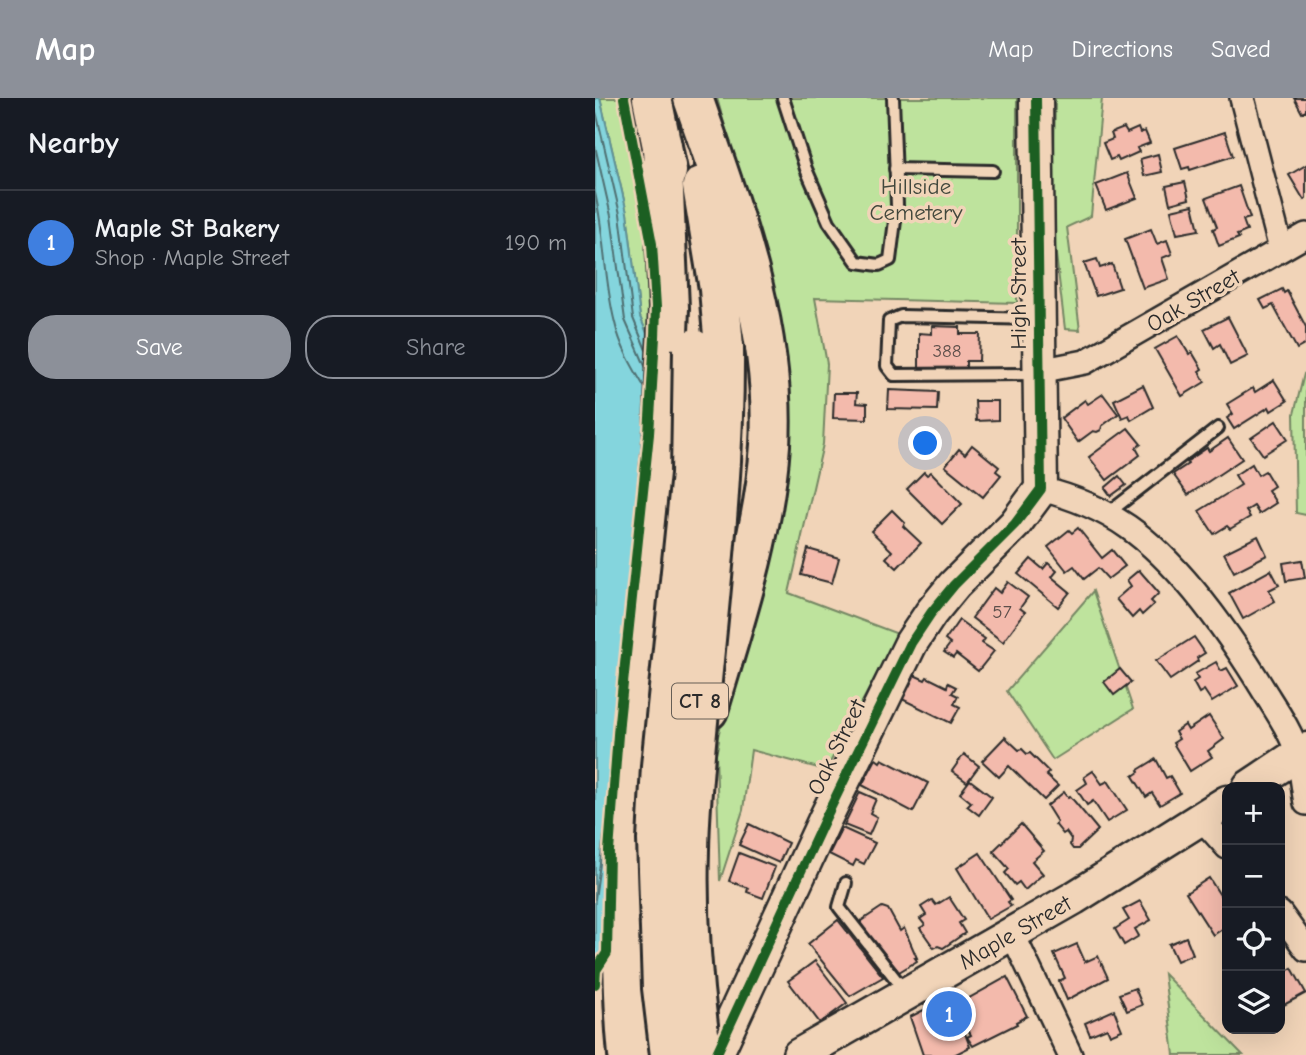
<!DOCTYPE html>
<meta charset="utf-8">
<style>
body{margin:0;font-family:"Comic Neue",sans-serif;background:#242831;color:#f1f3f6}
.controls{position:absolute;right:21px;bottom:21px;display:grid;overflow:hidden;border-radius:14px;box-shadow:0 7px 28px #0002}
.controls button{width:63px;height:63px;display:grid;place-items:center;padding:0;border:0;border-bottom:2px solid #363941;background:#171b24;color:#f1f3f6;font:35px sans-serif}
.you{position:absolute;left:331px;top:346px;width:24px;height:24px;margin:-18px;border:5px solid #fff;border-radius:50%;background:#1a73e8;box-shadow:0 0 0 10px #1a73e833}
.badge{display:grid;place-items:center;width:46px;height:46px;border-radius:50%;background:#8c9099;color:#fff;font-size:23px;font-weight:700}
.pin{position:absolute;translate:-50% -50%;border:4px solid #fff;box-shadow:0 2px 7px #0006}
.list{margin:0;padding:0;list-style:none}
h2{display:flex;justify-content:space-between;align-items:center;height:91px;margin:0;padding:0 28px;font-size:30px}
h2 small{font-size:23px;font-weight:400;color:#9ea1a6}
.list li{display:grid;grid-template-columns:46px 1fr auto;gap:21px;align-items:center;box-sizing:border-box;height:105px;padding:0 28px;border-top:2px solid #363941}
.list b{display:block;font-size:26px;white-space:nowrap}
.list p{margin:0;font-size:23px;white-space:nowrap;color:#9ea1a6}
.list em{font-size:23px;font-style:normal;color:#9ea1a6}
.actions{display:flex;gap:14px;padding:21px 28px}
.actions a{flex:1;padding:16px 0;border:2px solid #8c9099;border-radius:28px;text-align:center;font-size:24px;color:#8c9099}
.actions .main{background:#8c9099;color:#fff}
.icon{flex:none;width:38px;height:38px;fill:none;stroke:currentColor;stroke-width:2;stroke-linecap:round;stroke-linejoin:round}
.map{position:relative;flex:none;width:711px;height:957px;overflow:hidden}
header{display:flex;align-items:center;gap:42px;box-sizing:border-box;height:98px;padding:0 35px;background:#8c9099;color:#fff}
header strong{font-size:33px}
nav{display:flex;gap:38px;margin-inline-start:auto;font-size:24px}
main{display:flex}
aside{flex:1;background:#171b24}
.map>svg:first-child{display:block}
.green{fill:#bee39d;stroke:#748764;stroke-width:2}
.water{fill:#84d5dd;stroke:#609196;stroke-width:2}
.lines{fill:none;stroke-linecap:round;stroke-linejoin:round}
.shore{stroke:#4f6f72;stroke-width:2}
.building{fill:#f3baac;stroke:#2b2b2b;stroke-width:2}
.lane-casing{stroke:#2b2b2b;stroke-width:16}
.street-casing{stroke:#2b2b2b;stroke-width:28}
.secondary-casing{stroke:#2b2b2b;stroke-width:37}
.highway-casing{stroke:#2b2b2b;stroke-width:44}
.lane{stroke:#f1d4b8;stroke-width:10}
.street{stroke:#f1d4b8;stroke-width:23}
.secondary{stroke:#f1d4b8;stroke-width:32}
.highway{stroke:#f1d4b8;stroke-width:38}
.highway-bridge-casing{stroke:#2b2b2b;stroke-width:44;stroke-linecap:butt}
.highway-bridge{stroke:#f1d4b8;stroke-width:38}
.cycleway-casing{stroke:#f1d4b8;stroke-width:15}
.cycleway{stroke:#1b5e20;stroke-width:10}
.labels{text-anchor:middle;stroke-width:7;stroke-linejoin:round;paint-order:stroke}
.number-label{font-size:19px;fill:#5d4f4b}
.shield{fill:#f1d4b8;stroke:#665e55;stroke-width:2}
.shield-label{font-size:21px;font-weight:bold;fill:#2b2b2b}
.park-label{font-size:23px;fill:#41473c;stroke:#f1d4b8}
.street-label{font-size:23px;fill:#2b2b2b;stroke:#f1d4b8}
</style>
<header>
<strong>Map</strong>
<nav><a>Map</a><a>Directions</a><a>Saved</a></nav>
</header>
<main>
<aside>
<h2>Nearby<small></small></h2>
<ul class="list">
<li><span class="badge" style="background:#3f7fe0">1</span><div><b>Maple St Bakery</b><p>Shop · Maple Street</p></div><em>190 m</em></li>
</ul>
<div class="actions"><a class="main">Save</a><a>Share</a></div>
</aside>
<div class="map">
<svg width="711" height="957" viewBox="0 0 711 957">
<rect width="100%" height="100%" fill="#f1d4b8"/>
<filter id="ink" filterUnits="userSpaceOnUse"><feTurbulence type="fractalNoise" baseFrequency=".0143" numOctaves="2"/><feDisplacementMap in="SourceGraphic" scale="14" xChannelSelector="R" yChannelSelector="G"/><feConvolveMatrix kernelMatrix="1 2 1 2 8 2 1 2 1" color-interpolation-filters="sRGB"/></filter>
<g filter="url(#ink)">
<g class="green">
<path d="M5,0H26L55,148L57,207L54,241L45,219L32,115Z"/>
<path d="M122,0H422V205L220,200L232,266L228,346L194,495L303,536L231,672L156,652L148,712L125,783L121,656L124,643L122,642L177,434L193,262L181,212Z"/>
<path d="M460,0H507L496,118L472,129L485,232L470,231L458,132Z"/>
<path d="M709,276L711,277V417L701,415L699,316Z"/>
<path d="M498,493L538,611L458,662L412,593Z"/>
<path d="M569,876L648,957H579Z"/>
</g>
<path class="water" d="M0,0H5L32,115L45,219L60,254L12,851L0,867Z"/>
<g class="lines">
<g class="shore">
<path d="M0,9L25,116L38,220L51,252"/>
<path d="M0,48L16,118L30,222L51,270"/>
<path d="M0,95C10,137 9,183 20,225C25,248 38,270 50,290"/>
<path d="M0,801L12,715"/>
</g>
</g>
<g class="building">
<path d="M699,0H711V13L707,15Z"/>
<path d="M529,30L532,35L543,30L545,35L550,33L555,45L542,50L544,54L524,63L522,59L515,62L508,45L518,41L516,35Z"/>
<path d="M630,34L638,58L595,72L594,69L587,71L580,50Z"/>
<path d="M563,56L567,74L549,78L545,61Z"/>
<path d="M711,67V100L709,102L694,77Z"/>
<path d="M532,75L542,100L511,112L501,87Z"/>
<path d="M590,84L594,101L575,106L571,88Z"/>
<path d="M644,88L655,120L648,122L652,133L642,137L644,140L624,148L618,131L622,129L611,100Z"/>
<path d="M598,107L604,132L582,136L576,112Z"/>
<path d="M556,131L562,146L572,142L577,156L567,160L574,181L548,190L530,141Z"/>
<path d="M502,161L505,170L517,166L525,190L501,198L489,165Z"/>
<path d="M687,191L689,195L692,193L711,229V246L702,251L678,207L670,211L665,202Z"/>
<path d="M633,219L653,258L635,267L625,246L619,250L609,231Z"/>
<path d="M337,228L365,229V236H385L384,263H371V274L324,273V235L337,236Z"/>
<path d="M583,238L594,256L597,254L607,271L604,273L610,284L587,298L560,251Z"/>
<path d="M679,282L692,303L676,313L674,309L639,331L632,320L638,316L632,306L658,290L660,294Z"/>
<path d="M548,287L558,309L536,322L534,317L527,320L519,302Z"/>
<path d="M294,292L343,294L342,312L293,311Z"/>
<path d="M239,295H262L261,305L272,306V321L238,320Z"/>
<path d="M508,296L523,316L507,328L506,332L502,334L498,333L483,344L466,320L490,302L493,306Z"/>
<path d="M380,303H403V322L381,323Z"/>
<path d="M681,323L693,341L668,357L656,340Z"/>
<path d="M533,330L546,346L541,350L545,357L512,382L494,359Z"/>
<path d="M633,340L647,361L593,397L578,376L593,366L591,364L612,350L614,353Z"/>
<path d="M377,347L404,369L401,373L406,377L388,399L350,368L364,351L370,356Z"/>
<path d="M657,366L663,377L670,373L679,388L673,392L681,405L664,416L659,408L651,413L655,419L635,431L632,428L619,436L604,413L646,387L640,377Z"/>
<path d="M329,374L332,377L336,374L367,406L347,426L312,391Z"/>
<path d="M524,378L531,387L516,398L510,390Z"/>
<path d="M297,412L310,425L308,428L326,445L302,470L291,460L297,453L276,433Z"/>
<path d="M483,430L507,460L517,452L530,468L513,481L503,470L489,481L479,468L472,473L453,449L474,432L477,435Z"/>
<path d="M663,438L672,457L639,474L629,455Z"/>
<path d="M213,451L244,460L237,485L206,477Z"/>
<path d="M436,461L448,471L453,465L462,473L457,479L475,494L463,509L423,476Z"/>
<path d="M707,462L710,480L691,483L688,465Z"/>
<path d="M544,472L564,495L556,503L559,506L547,517L544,513L537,520L521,501L536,488L532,482Z"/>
<path d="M676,472L684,487L674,492L680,503L648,521L634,495Z"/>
<path d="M413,484L433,499L425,510L430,514L408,544L377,520L399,490L405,495Z"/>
<path d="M364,522L390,541L387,545L399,553L383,573L361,556L358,560L349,554L355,546L350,542Z"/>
<path d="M599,539L610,555L602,560L603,563L575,582L561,563Z"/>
<path d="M621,564L626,573L632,570L643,588L617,604L609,592L604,595L598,584L603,581L600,576Z"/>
<path d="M525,571L536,584L519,597L509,584Z"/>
<path d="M319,577L330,582L332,579L352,589L353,585L361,589L357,595L363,598L359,606L365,609L356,625L307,601Z"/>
<path d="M614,618L629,641L613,653L617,659L595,673L578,645L584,641L580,634L590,627L593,632Z"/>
<path d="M410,639L424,652L427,651L432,656L435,655L454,674L451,677L463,688L449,702L414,668L404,679L387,663Z"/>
<path d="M369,656L384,668L372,684L357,673Z"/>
<path d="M281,661L285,664L287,661L333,685L318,714L267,687Z"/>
<path d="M561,661L571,680L575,678L585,695L565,707L557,695L551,699L538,678L544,674L543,672Z"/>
<path d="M498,673L507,686L513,683L532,712L512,724L498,703L492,707L482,692L492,685L489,679Z"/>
<path d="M375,682L397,699L384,717L372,708L376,704L365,695Z"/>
<path d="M265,694L281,701L275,715L282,719L274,737L249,727Z"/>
<path d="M469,694L473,699L475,698L503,732L483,751H478L475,747L476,741L471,734L468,736L460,726L462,724L452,708Z"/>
<path d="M154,726L193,745L184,765L144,747Z"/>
<path d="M426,726L449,753L437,763L448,776L430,792L424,784L420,787L410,775L414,771L398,753Z"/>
<path d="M247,730L280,745L269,766L261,762L258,768L234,756Z"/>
<path d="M144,755L180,769L168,800L152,794L153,790L134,783Z"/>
<path d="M385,755L416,802L413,804L416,808L393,821L362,770Z"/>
<path d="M614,780L632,808V828L618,837L591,795Z"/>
<path d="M354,799L369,822L364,825L370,835L348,850L343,848L339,850L325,830L330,827L325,821L331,817L326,809L337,802L341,807Z"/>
<path d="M545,803L556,822L540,831L544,838L529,847L520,831L534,822L528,812Z"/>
<path d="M287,809L293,811L305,833L309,830L322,860H320L322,863L304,874L266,828V823Z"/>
<path d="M243,822L288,879L255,898L213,846Z"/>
<path d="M591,839L598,856L582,863L574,846Z"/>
<path d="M482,846L490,864L503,858L513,880L472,902L464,883L470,880L459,856Z"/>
<path d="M220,863L252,905L225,925L193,883Z"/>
<path d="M697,870L711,895L685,909V877Z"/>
<path d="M412,879L432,918L421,924L422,926L378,948L372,939L376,937L360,908Z"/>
<path d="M540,890L547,907L532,913L524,896Z"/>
<path d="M356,898L375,949L359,957H328L315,919Z"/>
<path d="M519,912L527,932L515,937L512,930L495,937L490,925Z"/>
</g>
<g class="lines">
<g class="lane-casing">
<g id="lane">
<path d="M188,0L211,71L234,124L262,164L284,167L295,162L302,107L298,0"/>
<path d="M300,71L398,73"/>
<path d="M442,221L306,218L294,223L292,268L299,277L442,276"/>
<path d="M512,416L623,330"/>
<path d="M251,785L244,809L310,893"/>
</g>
</g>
<g class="street-casing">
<g id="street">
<path d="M647,0L686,151"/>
<path d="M444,273L490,264L711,137"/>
<path d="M446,391C478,399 506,410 533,429C587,467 637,540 671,596C683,615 697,636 703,657C707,673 708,689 711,705"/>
<path d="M607,721L632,749"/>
<path d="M685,815L711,851"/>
<path d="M417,835L475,957"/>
</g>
</g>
<g class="secondary-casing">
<g id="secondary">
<path d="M654,689L711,651"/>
<path d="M121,957L230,721L316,545L336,515L359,487L420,426L446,391L441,0"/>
<path d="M204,957L479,800L632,704"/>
</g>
</g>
<g class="highway-casing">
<g id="highway">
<path d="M57,0L72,73"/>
<path d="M98,0C136,111 182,227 175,347C169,437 139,525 113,612"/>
<path d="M107,88L124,191L129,249"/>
<path d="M33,957C26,884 27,814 31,741L69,331L74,210L67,48"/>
<path d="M51,957L59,940L64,898"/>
</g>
</g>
<use href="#lane" class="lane"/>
<use href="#street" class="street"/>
<use href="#secondary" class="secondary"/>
<use href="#highway" class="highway"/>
<g class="highway-bridge-casing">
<g id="highway-bridge">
<path d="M75,957L67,890L62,742L66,668L96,376L98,251"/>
<path d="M107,957C97,889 92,820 94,751C95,698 101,645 106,593C117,478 130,365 129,249"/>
</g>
</g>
<use href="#highway-bridge" class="highway-bridge"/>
<g class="cycleway-casing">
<g id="cycleway">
<path d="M0,886L1,872L12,855L14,753L24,624L54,336L60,239L61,209L57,146L29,0"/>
<path d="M121,957L230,721L316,545L336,515L359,487L420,426L446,391L441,0"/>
</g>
</g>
<use href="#cycleway" class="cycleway"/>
</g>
</g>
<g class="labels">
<g class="number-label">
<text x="352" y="259">388</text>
<text x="407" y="520">57</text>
</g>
<rect class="shield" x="77" y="585.5" width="56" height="35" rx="5"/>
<g class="shield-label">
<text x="105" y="610">CT 8</text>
</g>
<g class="park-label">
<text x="321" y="96">Hillside<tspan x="321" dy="26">Cemetery</tspan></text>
</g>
<g class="street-label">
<text transform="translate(423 196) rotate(-90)" y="8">High Street</text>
<text transform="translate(598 202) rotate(-30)" y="8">Oak Street</text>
<text transform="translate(241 649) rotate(-64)" y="8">Oak Street</text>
<text transform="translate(420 834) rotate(-30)" y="8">Maple Street</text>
</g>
</g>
</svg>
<div class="controls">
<button>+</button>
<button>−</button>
<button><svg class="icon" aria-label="locate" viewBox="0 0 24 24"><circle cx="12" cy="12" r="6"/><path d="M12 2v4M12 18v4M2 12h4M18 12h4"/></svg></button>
<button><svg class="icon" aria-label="layers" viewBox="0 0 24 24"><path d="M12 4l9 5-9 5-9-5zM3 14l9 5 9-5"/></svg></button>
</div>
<div class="you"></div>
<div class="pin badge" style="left:354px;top:916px;background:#3f7fe0">1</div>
</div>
</main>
